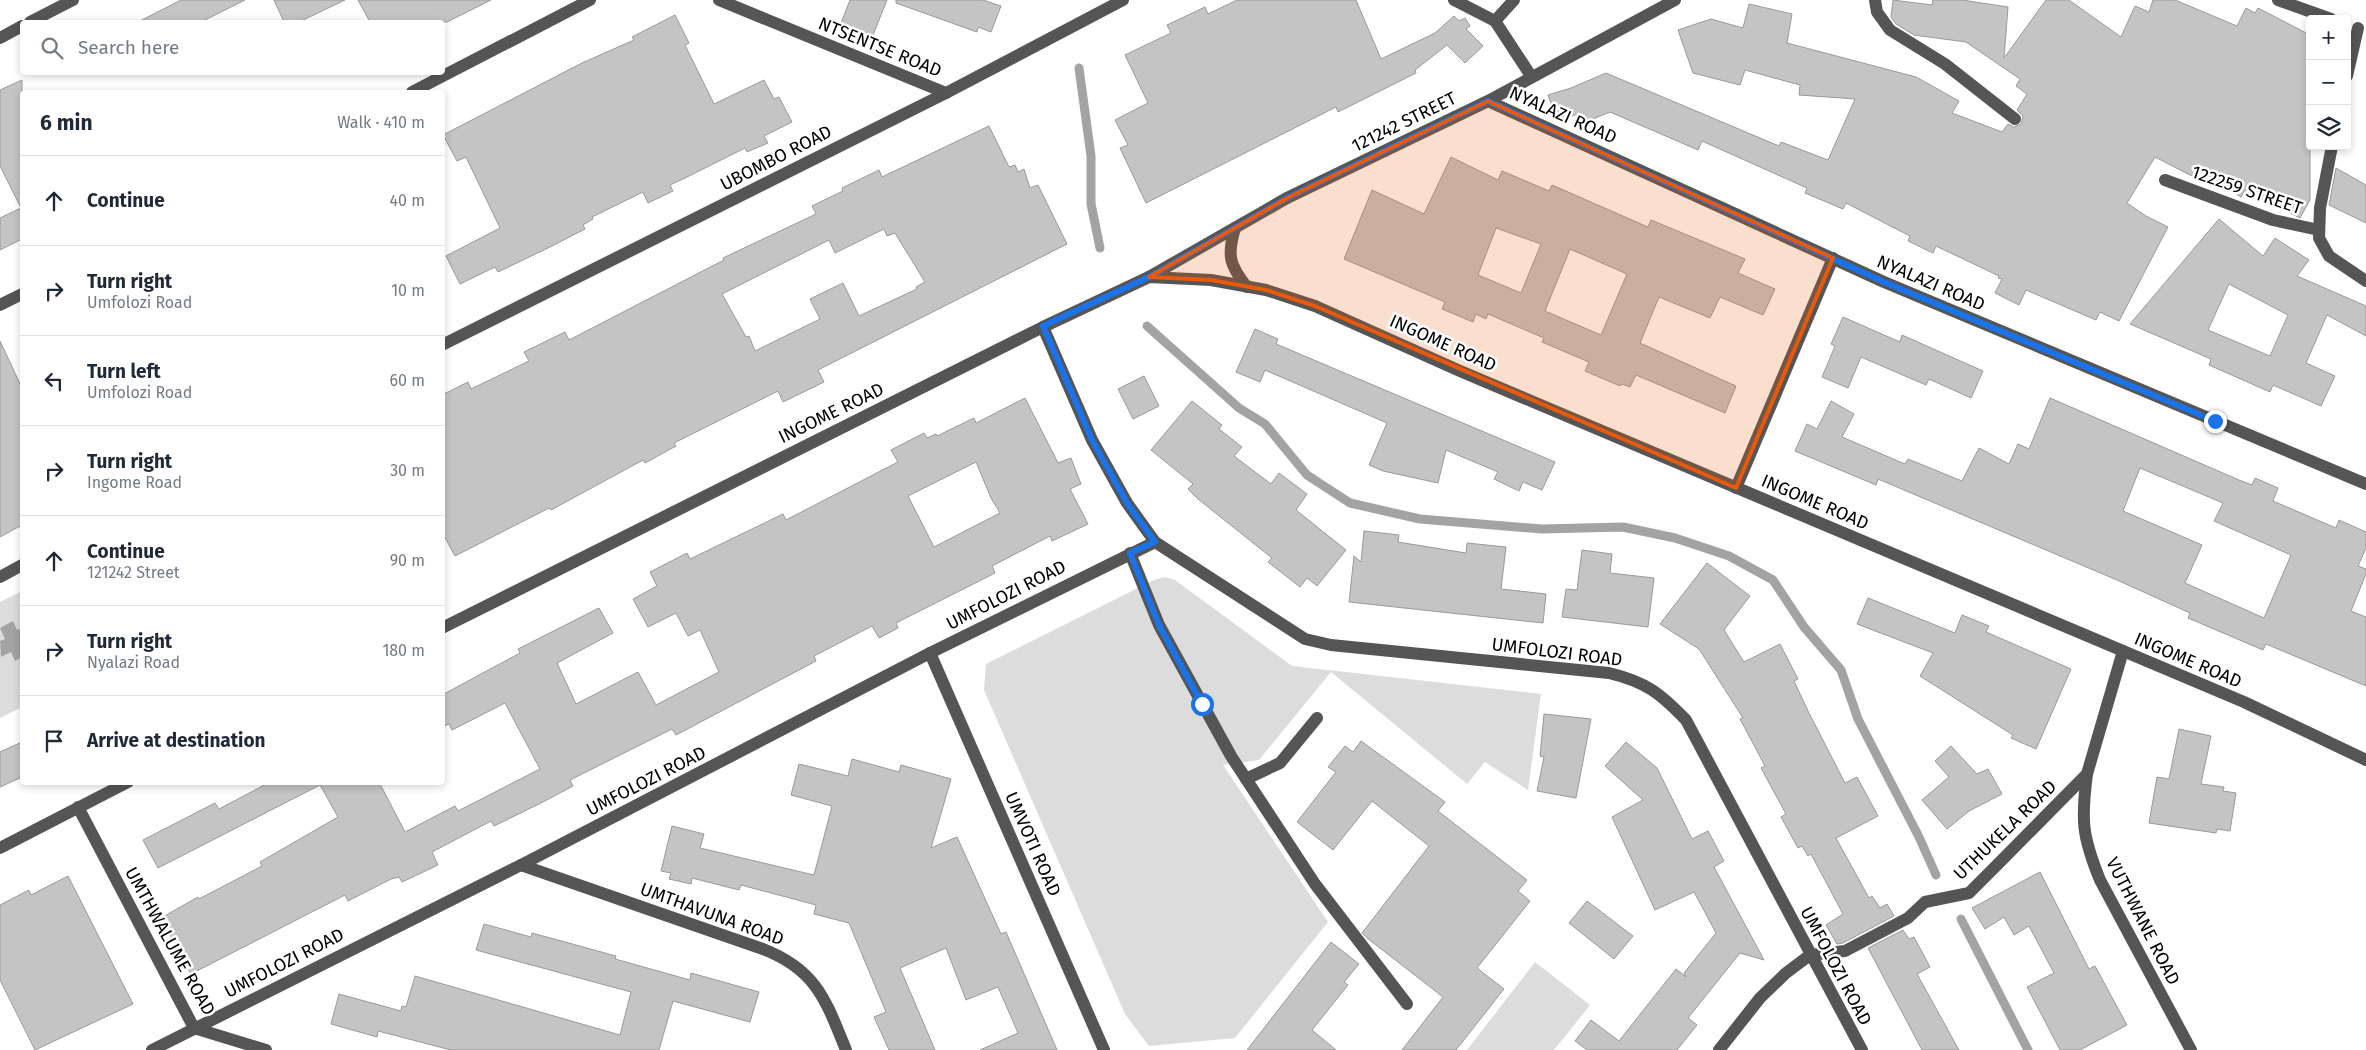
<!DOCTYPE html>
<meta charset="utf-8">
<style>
body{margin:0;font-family:"Fira Sans",sans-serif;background:#f2f2f3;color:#1f2937}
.controls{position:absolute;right:15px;top:15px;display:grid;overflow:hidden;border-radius:5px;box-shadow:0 2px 8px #0003}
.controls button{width:45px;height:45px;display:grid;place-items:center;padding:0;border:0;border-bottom:1px solid #e0e1e3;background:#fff;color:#1f2937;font:25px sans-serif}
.stop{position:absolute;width:15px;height:15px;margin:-11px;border:4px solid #1a73e8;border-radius:50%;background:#fff}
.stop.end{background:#1a73e8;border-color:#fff;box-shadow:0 1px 5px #0008}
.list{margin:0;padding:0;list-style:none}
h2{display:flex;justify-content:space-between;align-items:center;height:65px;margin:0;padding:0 20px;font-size:21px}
h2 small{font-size:16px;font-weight:400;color:#747a83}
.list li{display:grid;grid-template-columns:32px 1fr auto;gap:15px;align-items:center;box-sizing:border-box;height:90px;padding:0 20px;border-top:1px solid #e0e1e3}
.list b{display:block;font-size:19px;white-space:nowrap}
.list p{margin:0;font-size:16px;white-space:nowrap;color:#747a83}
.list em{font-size:16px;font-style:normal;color:#747a83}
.icon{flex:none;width:28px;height:28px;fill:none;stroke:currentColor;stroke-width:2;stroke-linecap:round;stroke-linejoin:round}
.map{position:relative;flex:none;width:2366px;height:1050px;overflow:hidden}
.search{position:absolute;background:#fff;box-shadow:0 2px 8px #0003;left:20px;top:20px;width:425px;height:55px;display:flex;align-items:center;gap:12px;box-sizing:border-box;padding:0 18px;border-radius:5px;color:#747a83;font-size:19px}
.panel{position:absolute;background:#fff;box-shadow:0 2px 8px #0003;left:20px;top:90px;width:425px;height:695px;border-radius:5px}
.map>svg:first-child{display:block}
.green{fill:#dcdcdc}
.water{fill:#a3a3a3}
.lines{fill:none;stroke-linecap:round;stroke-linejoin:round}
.stream{stroke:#a3a3a3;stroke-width:9}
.building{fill:#c4c4c4;stroke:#999;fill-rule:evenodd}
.minor{stroke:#555;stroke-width:12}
.route{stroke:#1a73e8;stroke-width:6}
.marked{fill:#e8590c;fill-opacity:0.2;stroke:#e8590c;stroke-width:4;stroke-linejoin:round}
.labels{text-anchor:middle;stroke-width:5;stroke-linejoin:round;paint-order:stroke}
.street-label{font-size:18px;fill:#000;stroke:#fff}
</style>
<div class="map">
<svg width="2366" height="1050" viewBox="0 0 2366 1050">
<rect width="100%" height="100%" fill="#fff"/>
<g class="green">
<path d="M1165,577L1175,580L1292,666L1541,694L1528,790L1485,762L1467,784L1331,672L1259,760L1223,765L1328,922L1235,1038L1149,1046L1125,1014L984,690L986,664L1154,580Z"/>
<path d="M22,591V713L20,708L0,718V602Z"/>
<path d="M1535,962L1590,1005L1554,1050H1467Z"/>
</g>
<path class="water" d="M13,621L17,630L22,628V657L15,661L11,652L1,657L0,641L5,639L0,628Z"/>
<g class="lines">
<g class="stream">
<path d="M1079,68L1091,156V204L1100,248"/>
<path d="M1147,326L1239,408L1265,424L1307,475L1350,503L1420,519L1542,529L1623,527L1675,538L1729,556L1773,580L1804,627L1841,670L1858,719L1919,837L1936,875"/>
<path d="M1961,919L2028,1050"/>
</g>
</g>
<g class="building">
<path d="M181,0H245L201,22H138Z"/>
<path d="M274,0H345L299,22H284Z"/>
<path d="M358,0H491L447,22H370Z"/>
<path d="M850,0H887L873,35L841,23Z"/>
<path d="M896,0H983L1001,6L991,32L978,27L977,32L896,3Z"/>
<path d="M1237,0H1356L1381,59L1435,33L1454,16L1459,21L1465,18L1470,26L1466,29L1483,46L1465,63L1447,45L1415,70L1416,73L1338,112L1336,107L1146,203L1120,148L1128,145L1115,120L1148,103L1125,55L1171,33L1167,25L1205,7L1208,14Z"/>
<path d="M1893,0L1932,5L1933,0H1962L2008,7L2004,58L2046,0H2069L2121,37L2135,6L2149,12L2153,0H2175L2237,26L2246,8L2255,13L2258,8L2310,35V200L2300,218L2298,217L2245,190L2241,197L2198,169L2194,177L2155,157L2127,203L2146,216L2168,227L2119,321L2100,312L2096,320L2026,290L2019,305L1995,293L2002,279L1998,278L1999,276L1936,246L1933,253L1908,241L1910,236L1846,203L1843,209L1805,193L1807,188L1702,141L1698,150L1610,112L1583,123L1578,114L1557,121L1548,95L1571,88L1606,73L1779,146L1781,142L1828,160L1855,99L1799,95L1800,85L1745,70L1740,85L1693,73L1678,30L1711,19L1743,28L1749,4L1792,14L1787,43L1916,77L1959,101L1952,113L2002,132L2008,124L2014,127L2021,124L2023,116L2017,110L2027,94L2016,86L2020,79L1966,42L1914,35L1896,24L1891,17Z"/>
<path d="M675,15L689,43L685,45L714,104L764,80L774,99L779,97L792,122L764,136L768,143L747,152L745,148L685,178L670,185L673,191L648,203L643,192L592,217L593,219L583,225L585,229L550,247L498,272L495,267L460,284L446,256L500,228L466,157L457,161L443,135L582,63L634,40L632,37Z"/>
<path d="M22,80V239L0,250V218L21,208L0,166V90Z"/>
<path d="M989,126L1009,167L1015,165L1018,172L1024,169L1030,188L1038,185L1067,244L818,370L824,382L783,402L778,391L674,443L676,446L645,463L643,460L551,510L549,508L455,556L442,532V395L468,382L471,389L529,361L524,352L565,332L569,340L724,260L723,258L816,214L812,206L843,191L842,188L879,170L882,177ZM884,229L887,236L895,233L925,282L916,287L917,289L859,316L843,283L810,299L820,319L755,351L749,336L746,337L722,294L829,240L835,253Z"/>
<path d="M1451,157L1498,180L1502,171L1549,191L1552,185L1648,227L1651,220L1745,259L1738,273L1775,289L1763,315L1720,297L1710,318L1659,297L1640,343L1736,386L1725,413L1636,375L1630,387L1622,384L1620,386L1585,371L1589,362L1542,342L1544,338L1488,314L1486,319L1476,314L1473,322L1442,309L1445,302L1344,259L1372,190L1424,214ZM1496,228L1541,244L1521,293L1478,275ZM1570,249L1627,274L1601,335L1545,311Z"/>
<path d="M2336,168L2366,185V223L2329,205Z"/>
<path d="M2219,219L2263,256L2275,238L2309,260L2297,276L2366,306V336L2327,315L2306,363L2335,376L2321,406L2273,385L2270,392L2209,365L2211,359L2130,324ZM2229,284L2288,315L2270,356L2208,330Z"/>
<path d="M1843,317L1900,342L1902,335L1983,371L1971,398L1929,379L1926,385L1861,357L1848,388L1822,377L1835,346L1831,344Z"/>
<path d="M1255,329L1278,339L1276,344L1555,462L1542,490L1523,482L1519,491L1494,479L1498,472L1446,450L1438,483L1383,471L1369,465L1387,423L1265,370L1260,382L1236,372Z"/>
<path d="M0,341L22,388V525L0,537Z"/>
<path d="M1144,376L1159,406L1133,419L1118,389Z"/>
<path d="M1025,398L1058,463L1071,458L1081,484L1070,489L1088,524L1052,541L1050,536L992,566L995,573L896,623L898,628L879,638L872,626L814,656L816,661L676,735L672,729L570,780L573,786L543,802L494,826L491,821L432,852L438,865L402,882L399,877L391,879L348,901L345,895L191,974L161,918L198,897L199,899L262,866L260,862L338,817L320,785L158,868L143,840L215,803L219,809L270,782H379L405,832L455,806L458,811L540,769L505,703L452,730L449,724L442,727V695L520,653L518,649L599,608L613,633L557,663L576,704L638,672L656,705L719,672L700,630L688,636L676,613L648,627L633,599L657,586L650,572L687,553L690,559L783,514L786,520L898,462L891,450L924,433L927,438L936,434L937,436L974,418L976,423ZM976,462L991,498L1000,513L934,547L908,496Z"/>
<path d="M2050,398L2239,480L2252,485L2255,478L2278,488L2273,501L2336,528L2339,520L2366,532V548L2358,566L2366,569V574L2351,611L2366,617V686L2266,644L2263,650L2188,618L2190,613L2117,580L1878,479L1876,485L1795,451L1807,424L1817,429L1831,401L1854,414L1842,437L1905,464L1908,459L1962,481L1979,448L2009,464L2018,444L2029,449ZM2140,468L2223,503L2214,521L2291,555L2264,618L2185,583L2202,545L2123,511Z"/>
<path d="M1192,401L1222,425L1219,429L1242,447L1234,456L1271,484L1279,473L1307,494L1296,510L1346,550L1317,586L1307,578L1300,587L1268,562L1272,558L1198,499L1188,489L1193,484L1151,450Z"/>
<path d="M1364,531L1399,535L1398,542L1466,553L1467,543L1506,547L1501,589L1546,594L1543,623L1349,602L1354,556L1361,562Z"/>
<path d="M1582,550L1612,554L1610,573L1654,578L1648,627L1562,617L1566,589L1577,590Z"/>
<path d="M1707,563L1750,596L1724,630L1744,662L1780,644L1798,679L1794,681L1808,711L1845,783L1857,777L1878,816L1836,838L1869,898L1872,896L1880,908L1887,904L1894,916L1843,943L1837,944L1826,925L1843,914L1811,854L1808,856L1802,846L1798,848L1781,817L1786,814L1761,768L1765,766L1740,719L1743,718L1699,649L1660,624Z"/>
<path d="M1868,598L1955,633L1962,615L1989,626L1986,632L2071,669L2036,749L2011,738L2013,735L1920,676L1933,653L1857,624Z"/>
<path d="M1544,714L1591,719L1576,798L1537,791L1544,757L1540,756Z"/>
<path d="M2179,729L2211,736L2201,784L2224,787L2223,791L2236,793L2230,831L2217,829L2216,833L2149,823L2157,777L2169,779Z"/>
<path d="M1361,741L1445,802L1438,811L1527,880L1518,891L1530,901L1477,968L1504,989L1456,1050H1402L1443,997L1367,938L1362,933L1429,846L1372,801L1333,850L1297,822L1336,772L1328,767L1345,746L1353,752Z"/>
<path d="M22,742V777L0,787V752Z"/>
<path d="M1626,742L1657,768L1692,839L1708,831L1724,861L1714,867L1764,960L1740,953L1688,1018L1697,1025L1677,1050H1587L1575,1041L1591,1020L1619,1041L1676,969L1686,977L1684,973L1716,933L1694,892L1655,910L1612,817L1643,800L1605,766Z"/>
<path d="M1951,746L1977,774L1988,769L2002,794L1969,811L1947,829L1922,800L1949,777L1935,761Z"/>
<path d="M852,759L899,772L901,765L951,779L931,848L957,837L1001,934L1006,932L1057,1050H980L1018,1033L998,987L966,1000L946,948L900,968L935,1050H889L874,1017L886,1012L849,923L814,914L816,905L741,885L739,890L692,878L691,884L669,879L671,873L661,871L672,826L704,834L700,848L814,875L832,806L791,795L799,764L848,776Z"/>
<path d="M2040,872L2089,969L2095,966L2127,1025L2080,1050H2060L2027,987L2054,973L2029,926L2014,935L2004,917L1985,929L1972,908Z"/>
<path d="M68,876L133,1004L35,1050L0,980V905L29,890L31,895Z"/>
<path d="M1587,901L1633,936L1614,959L1569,923Z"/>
<path d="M484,924L531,937L532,933L565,942L616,956L615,959L690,980L691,973L759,992L750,1022L673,1001L659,1050H451L378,1031L377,1037L331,1024L339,994L401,1011L402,1006L406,1007L415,976L620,1035L631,992L476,950Z"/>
<path d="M1903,930L1909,939L1914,937L1930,967L1917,974L1959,1050H1922L1868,948Z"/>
<path d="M1331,942L1359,964L1344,982L1348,985L1312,1030L1336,1050H1247Z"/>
</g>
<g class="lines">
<g class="minor">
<path d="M719,0L946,93"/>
<path d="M1454,0L1495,21L1531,76"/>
<path d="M1875,0L1877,12L1890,30L1945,64L2015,119"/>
<path d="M2278,0L2331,19"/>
<path d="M1495,21L1514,0"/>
<path d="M30,22L73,0"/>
<path d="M0,38L22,26"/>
<path d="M2347,76L2358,28"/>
<path d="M412,92L590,0"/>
<path d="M1488,101L1884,282L2366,484"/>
<path d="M2332,146L2320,208L2319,238L2329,256L2366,281"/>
<path d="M2165,180L2273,220L2319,230"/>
<path d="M1235,228C1227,255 1229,265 1247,287"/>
<path d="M1149,277L1287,198L1488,101L1675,0"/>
<path d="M0,305L22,294"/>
<path d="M1043,327L1092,440L1127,503L1155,542L1305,639L1331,645L1609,673C1646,682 1660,693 1686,720L1862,1050"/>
<path d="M442,345L946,93L1123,0"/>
<path d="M1736,488L1833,258"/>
<path d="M1130,553L1159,625L1231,756L1315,884L1407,1004"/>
<path d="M0,577L22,565"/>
<path d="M442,628L1043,327L1149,277L1211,280L1266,290L1315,306L1460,371L2244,702L2366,760"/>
<path d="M930,653L1104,1050"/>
<path d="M2087,774C2081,820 2082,836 2100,880L2191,1050"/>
<path d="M1246,779L1280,763L1317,718"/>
<path d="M78,807L194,1028L266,1050"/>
<path d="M0,848L128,782"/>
<path d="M521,865L763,949C817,970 826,1001 846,1050"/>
<path d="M152,1050L521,865L930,653L1155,542"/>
<path d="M1719,1050L1760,998L1786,973L1810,955L1845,951L1908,918L1925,902L1969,893L1997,865L2087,774L2123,651"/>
</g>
</g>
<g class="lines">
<path class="route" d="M1202,704L1159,625L1130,553L1155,542L1127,503L1092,440L1043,326L1149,277L1287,198L1488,101L1884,282L2215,421"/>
</g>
<path class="marked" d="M1488,101L1833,258L1736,488L1315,306L1266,290L1211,280L1149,277L1287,198Z"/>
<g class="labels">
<g class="street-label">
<text transform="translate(880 47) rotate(22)" y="6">NTSENTSE ROAD</text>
<text transform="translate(1563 115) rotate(24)" y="6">NYALAZI ROAD</text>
<text transform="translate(1404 122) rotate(-26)" y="6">121242 STREET</text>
<text transform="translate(776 158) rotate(-27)" y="6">UBOMBO ROAD</text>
<text transform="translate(2247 190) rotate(19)" y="6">122259 STREET</text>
<text transform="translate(1931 283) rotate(23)" y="6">NYALAZI ROAD</text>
<text transform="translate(1443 343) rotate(24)" y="6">INGOME ROAD</text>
<text transform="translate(831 413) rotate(-26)" y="6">INGOME ROAD</text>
<text transform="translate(1815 502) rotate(23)" y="6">INGOME ROAD</text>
<text transform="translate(1006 595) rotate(-27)" y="6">UMFOLOZI ROAD</text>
<text transform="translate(1557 652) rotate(7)" y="6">UMFOLOZI ROAD</text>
<text transform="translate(2188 660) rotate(23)" y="6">INGOME ROAD</text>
<text transform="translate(646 781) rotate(-27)" y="6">UMFOLOZI ROAD</text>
<text transform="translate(2005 830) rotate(-44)" y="6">UTHUKELA ROAD</text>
<text transform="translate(1033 844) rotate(66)" y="6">UMVOTI ROAD</text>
<text transform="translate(712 914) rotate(20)" y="6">UMTHAVUNA ROAD</text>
<text transform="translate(2143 921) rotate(63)" y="6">VUTHWANE ROAD</text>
<text transform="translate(170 941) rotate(61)" y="6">UMTHWALUME ROAD</text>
<text transform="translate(284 963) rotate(-27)" y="6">UMFOLOZI ROAD</text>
<text transform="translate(1836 966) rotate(62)" y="6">UMFOLOZI ROAD</text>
</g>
</g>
</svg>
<div class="controls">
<button>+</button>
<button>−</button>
<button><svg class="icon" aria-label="layers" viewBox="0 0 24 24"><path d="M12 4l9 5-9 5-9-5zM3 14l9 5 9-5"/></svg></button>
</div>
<div class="stop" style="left:1202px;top:704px"></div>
<div class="stop end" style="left:2215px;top:421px"></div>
<div class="search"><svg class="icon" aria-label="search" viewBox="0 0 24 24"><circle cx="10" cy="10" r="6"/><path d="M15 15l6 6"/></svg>Search here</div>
<section class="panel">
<h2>6 min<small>Walk · 410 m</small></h2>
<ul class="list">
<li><svg class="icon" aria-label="ahead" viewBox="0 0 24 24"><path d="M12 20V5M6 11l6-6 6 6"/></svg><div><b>Continue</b></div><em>40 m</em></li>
<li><svg class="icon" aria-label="right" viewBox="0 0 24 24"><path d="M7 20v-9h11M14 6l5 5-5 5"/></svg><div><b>Turn right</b><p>Umfolozi Road</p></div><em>10 m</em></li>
<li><svg class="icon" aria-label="left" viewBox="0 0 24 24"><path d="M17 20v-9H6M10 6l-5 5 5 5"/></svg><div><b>Turn left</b><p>Umfolozi Road</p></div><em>60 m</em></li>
<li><svg class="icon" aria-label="right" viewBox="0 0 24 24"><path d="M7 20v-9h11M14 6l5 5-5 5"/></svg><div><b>Turn right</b><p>Ingome Road</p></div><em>30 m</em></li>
<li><svg class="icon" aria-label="ahead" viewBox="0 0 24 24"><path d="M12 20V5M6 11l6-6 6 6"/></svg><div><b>Continue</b><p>121242 Street</p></div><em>90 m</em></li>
<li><svg class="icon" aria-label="right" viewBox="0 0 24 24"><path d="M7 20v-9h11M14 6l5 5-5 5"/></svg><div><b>Turn right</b><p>Nyalazi Road</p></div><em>180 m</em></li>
<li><svg class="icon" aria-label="arrive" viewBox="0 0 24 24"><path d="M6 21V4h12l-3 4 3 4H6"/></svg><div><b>Arrive at destination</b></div></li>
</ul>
</section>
</div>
